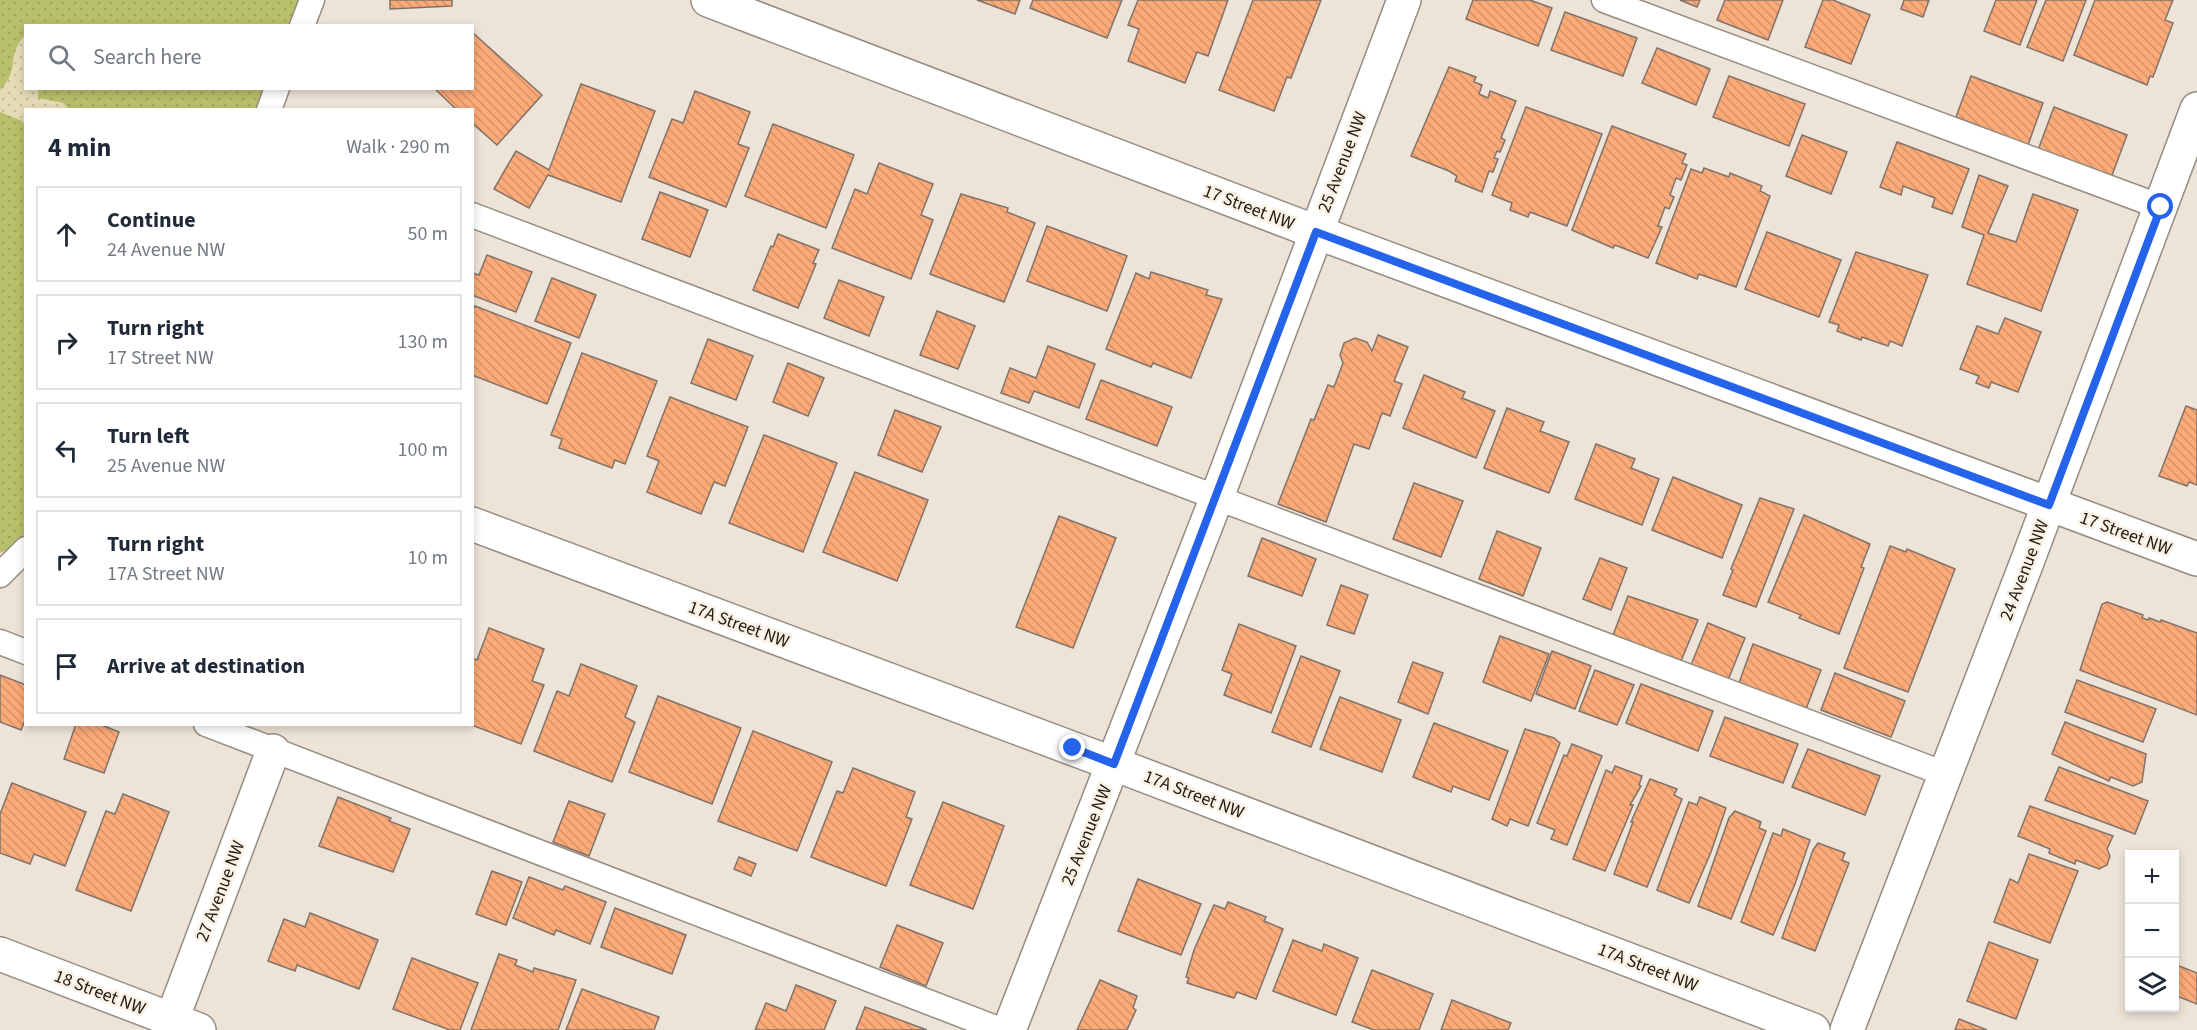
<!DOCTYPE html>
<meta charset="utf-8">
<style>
body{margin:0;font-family:"Source Sans 3",sans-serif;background:#f6f6f7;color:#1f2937}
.controls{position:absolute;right:18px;bottom:18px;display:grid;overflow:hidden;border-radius:0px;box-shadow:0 3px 9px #0003}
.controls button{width:54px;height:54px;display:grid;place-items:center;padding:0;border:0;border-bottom:2px solid #e0e1e3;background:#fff;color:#1f2937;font:30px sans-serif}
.stop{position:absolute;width:18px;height:18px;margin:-14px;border:4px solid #2563eb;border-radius:50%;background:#fff}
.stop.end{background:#2563eb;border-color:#fff;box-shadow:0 2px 6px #0008}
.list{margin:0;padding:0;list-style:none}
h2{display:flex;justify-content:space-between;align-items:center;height:78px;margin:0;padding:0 24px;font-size:26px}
h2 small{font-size:20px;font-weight:400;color:#747a83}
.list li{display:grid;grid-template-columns:39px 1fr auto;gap:18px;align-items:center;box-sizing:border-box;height:96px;margin:0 12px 12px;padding:0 12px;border:2px solid #e0e1e3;border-radius:0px}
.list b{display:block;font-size:22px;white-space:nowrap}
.list p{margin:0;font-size:20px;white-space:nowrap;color:#747a83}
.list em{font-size:20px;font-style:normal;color:#747a83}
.icon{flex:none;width:33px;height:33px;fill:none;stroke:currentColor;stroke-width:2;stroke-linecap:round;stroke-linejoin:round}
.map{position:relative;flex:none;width:2197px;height:1030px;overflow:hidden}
.search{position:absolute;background:#fff;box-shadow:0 3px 9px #0003;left:24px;top:24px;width:450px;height:66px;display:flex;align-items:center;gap:15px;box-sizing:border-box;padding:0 21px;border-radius:0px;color:#747a83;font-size:22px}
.panel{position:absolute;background:#fff;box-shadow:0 3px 9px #0003;left:24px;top:108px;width:450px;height:618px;border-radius:0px}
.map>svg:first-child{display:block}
.green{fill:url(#green-dots)}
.sand{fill:url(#sand-dots)}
.building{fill:url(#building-back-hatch);stroke:#80736b;stroke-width:1.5}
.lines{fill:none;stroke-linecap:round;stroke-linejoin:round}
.lane-casing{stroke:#958c80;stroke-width:27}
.street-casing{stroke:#958c80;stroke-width:36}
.secondary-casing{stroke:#958c80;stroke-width:36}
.lane{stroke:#fff;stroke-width:24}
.street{stroke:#fff;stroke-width:33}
.secondary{stroke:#fff;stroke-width:33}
.route{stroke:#2563eb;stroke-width:8}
.labels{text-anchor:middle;stroke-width:5;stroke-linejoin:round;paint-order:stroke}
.street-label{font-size:18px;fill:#1e1b16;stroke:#fbf1e3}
</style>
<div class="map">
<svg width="2197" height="1030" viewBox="0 0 2197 1030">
<defs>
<pattern id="green-dots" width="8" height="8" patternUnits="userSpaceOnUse" patternTransform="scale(1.5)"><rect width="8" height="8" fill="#b8c06b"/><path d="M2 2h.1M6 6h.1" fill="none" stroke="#9ea45c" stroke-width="1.8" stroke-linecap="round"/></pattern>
<pattern id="sand-dots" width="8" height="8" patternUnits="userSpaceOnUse" patternTransform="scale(1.5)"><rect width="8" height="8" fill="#e5dbb6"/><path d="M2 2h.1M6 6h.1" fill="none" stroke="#c4bb9c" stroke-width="1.8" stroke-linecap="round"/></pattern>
<pattern id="building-back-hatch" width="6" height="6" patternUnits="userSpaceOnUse" patternTransform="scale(1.5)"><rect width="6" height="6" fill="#fcaa77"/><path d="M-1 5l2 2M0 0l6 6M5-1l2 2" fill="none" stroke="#d89266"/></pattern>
</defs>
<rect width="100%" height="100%" fill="#ede3d6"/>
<path class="green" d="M0,0H314L304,25L26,26V88L279,89L270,109L26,110L25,543L0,553Z"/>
<path class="sand" d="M25,35L26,88L38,89V98L63,103L69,109L26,110L25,126L22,121L0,112V90C21,69 5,57 25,35Z"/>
<g class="building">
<path d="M390,0H452V6L390,9Z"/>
<path d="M977,0H1020L1015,14Z"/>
<path d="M1033,0H1122L1107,38L1030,8Z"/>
<path d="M1138,0H1228L1208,56L1197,52L1185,83L1128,61L1139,29L1128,25Z"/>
<path d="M1253,0H1321L1291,78L1287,77L1274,111L1219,90Z"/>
<path d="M1473,0H1530L1552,8L1538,46L1466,19Z"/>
<path d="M1680,0H1700L1697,7Z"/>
<path d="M1725,0H1783L1768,40L1717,20Z"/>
<path d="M1823,0H1833L1870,15L1851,64L1805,47Z"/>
<path d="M1904,0H1929L1923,17L1901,9Z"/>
<path d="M1996,0H2037L2020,45L1984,31Z"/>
<path d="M2046,0H2086L2063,61L2027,47Z"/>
<path d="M2095,0H2173L2165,20L2173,23L2153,77L2150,76L2147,85L2074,55Z"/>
<path d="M1565,12L1637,38L1623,76L1551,50Z"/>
<path d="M472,32L542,95L497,145L472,123V110H457L434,88H472Z"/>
<path d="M1657,48L1710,69L1696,105L1642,83Z"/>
<path d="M1449,67L1476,77L1474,82L1482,85L1479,94L1488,98L1490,91L1516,101L1501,138L1505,140L1500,152L1497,151L1494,158L1498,159L1493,172L1489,171L1482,192L1455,181L1457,176L1449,171L1411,156Z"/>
<path d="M1729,76L1805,104L1789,146L1713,117Z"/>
<path d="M1971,76L2043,103L2028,145L1956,117Z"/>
<path d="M581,84L655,111L621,202L548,175L529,208L494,189L516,151L549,170Z"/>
<path d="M695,91L750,112L738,144L749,148L726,207L649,177L672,119L683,123Z"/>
<path d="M1526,107L1602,134L1567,226L1530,212L1528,217L1510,210L1512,203L1492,195Z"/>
<path d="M2054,107L2127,135L2111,178L2038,150Z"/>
<path d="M773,124L854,155L826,228L745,196Z"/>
<path d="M1612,126L1686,154L1682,163L1687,165L1681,180L1676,178L1670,195L1674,197L1669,209L1665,207L1658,226L1662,227L1648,258L1615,245L1613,248L1572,230Z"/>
<path d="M1802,135L1847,152L1831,194L1786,176Z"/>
<path d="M1897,142L1969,169L1952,214L1932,207L1935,198L1903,186L1901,195L1880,187Z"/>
<path d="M879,163L933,184L921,215L933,220L911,279L832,248L855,189L867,194Z"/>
<path d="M1704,168L1729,177L1730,173L1762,186L1760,191L1770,196L1736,287L1699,274L1697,279L1656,263L1691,169L1702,173Z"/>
<path d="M1979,175L2008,186L1988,233L2016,242L2033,194L2078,210L2041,311L1967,284L1984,235L1962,227Z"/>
<path d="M660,192L708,210L690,257L642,239Z"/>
<path d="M961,194L1008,208L1007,212L1035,223L1004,302L930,274Z"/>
<path d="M1047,226L1127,256L1107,311L1027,281Z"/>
<path d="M1767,232L1841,260L1819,317L1745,289Z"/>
<path d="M778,234L819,250L813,263L816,264L798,308L753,290L771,246L773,247Z"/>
<path d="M1856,252L1928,275L1902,346L1890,341L1888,346L1862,337L1861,340L1837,331L1839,325L1829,322Z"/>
<path d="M487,255L532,272L516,312L472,295V273L479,275Z"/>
<path d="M1151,272L1208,290L1206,295L1222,299L1191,378L1153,363L1151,367L1106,349L1136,273L1149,279Z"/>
<path d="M552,278L596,295L579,338L535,321Z"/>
<path d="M839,280L884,297L869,336L824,318Z"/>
<path d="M475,306L571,343L547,404L472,375V312Z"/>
<path d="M937,311L975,326L958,369L920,355Z"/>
<path d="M2005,318L2041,332L2018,392L1991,382L1989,388L1976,383L1979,376L1960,369L1977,326L1998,334Z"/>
<path d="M1378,335L1408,347L1394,381L1402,384L1390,416L1382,413L1369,449L1354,444L1326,522L1278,504L1311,419L1314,420L1328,385L1334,387L1343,363L1340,355L1344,343L1355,338L1367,342L1372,351Z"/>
<path d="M708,339L753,356L736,400L691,383Z"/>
<path d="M1048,346L1095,364L1079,408L1034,391L1029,403L1001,393L1010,368L1036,378Z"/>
<path d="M582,353L657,381L625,464L615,460L612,468L559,448L562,439L551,435Z"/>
<path d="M788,363L824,378L808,416L773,402Z"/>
<path d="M1424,375L1465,392L1462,398L1495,411L1476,458L1403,428Z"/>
<path d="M1101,380L1172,407L1157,446L1086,419Z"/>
<path d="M670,397L748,427L725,486L714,482L701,514L647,492L659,461L647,456Z"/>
<path d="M2186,406L2197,410V485L2189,482L2187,486L2159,476Z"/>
<path d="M1507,408L1544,422L1540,431L1569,442L1549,493L1484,468Z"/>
<path d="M895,410L941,427L922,472L878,455Z"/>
<path d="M764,435L837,463L803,552L729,523Z"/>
<path d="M1596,444L1635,459L1631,468L1659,479L1642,525L1575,499Z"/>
<path d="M855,472L928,500L897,581L823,552Z"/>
<path d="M1673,477L1742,505L1722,558L1652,530Z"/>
<path d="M1414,483L1463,501L1441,557L1393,539Z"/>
<path d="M1760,498L1794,509L1756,607L1723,595L1733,570L1731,569Z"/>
<path d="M1804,515L1870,544L1861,567L1864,568L1839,634L1799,618L1801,615L1768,602Z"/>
<path d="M1059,516L1116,538L1073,648L1016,627Z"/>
<path d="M1497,531L1541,548L1523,596L1479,579Z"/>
<path d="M1262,538L1316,559L1302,596L1248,576Z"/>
<path d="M1890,546L1906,552L1907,549L1955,569L1908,692L1844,668Z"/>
<path d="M1600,558L1627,568L1611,610L1583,599Z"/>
<path d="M1341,585L1368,595L1354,634L1327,625Z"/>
<path d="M1628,596L1698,620L1681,661L1613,635Z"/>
<path d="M2107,602L2143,615L2142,618L2148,620L2149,618L2160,622L2161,620L2197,633V715L2080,670L2102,604Z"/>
<path d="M1708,623L1745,638L1728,680L1691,665Z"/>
<path d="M1239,624L1296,646L1271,713L1224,695L1232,674L1222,670Z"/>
<path d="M489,628L544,649L532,681L544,685L521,744L469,724H472V658L477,660Z"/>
<path d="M1500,636L1549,654L1531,701L1483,682Z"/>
<path d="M1753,644L1821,670L1806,709L1739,683Z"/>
<path d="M1552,651L1591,666L1575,709L1536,694Z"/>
<path d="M1301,656L1340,671L1311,747L1272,732Z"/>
<path d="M1413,662L1443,673L1428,714L1398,702Z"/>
<path d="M581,664L637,686L625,717L635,722L612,782L534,751L557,691L569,696Z"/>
<path d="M1595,670L1634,685L1617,725L1579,711Z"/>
<path d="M1835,673L1905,701L1891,737L1821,710Z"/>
<path d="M0,675L26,685V718L21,730L0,722Z"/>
<path d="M2077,680L2156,709L2143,742L2065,712Z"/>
<path d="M1641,684L1713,711L1698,751L1626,723Z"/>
<path d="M658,696L741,728L712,804L629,772Z"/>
<path d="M1340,697L1401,720L1382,772L1320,749Z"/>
<path d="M1725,717L1798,744L1783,783L1710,756Z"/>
<path d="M2065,722L2146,754L2142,782L2133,786L2111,777L2109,781L2052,754Z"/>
<path d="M1434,723L1508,751L1489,800L1453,786L1451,792L1413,777Z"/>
<path d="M76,724H99L119,732L104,773L64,759Z"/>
<path d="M1525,729L1554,738L1560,743L1528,826L1510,819L1507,826L1492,819Z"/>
<path d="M753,731L832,762L797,851L718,821Z"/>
<path d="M1572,744L1602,756L1567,845L1551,839L1555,830L1537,823L1564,755L1567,756Z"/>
<path d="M1808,749L1880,776L1865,815L1792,787Z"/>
<path d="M1615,766L1642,776L1639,785L1641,786L1630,805H1633L1627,820L1605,871L1573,859L1606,770L1612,773Z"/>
<path d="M2059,767L2148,801L2135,834L2045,800Z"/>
<path d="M853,768L915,792L906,817L912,819L886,886L811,857L837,791L843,793Z"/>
<path d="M1650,779L1677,789L1674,795L1682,799L1647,887L1614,874L1633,822H1631Z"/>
<path d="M12,783L86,812L65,866L34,854L30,864L0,853V814Z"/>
<path d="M123,794L169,812L131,911L76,890L106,811L115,814Z"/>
<path d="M338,797L391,818L389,821L410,829L393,872L319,846Z"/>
<path d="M1700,797L1726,808L1711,852L1689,903L1657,890L1689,802L1697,805Z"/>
<path d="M569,801L605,814L589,856L553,842Z"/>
<path d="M943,802L1004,826L973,909L910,885Z"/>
<path d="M2030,806L2113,836L2107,849L2110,856L2107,865L2099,869L2076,860L2075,864L2049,853L2050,849L2018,836Z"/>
<path d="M1735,811L1761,822L1759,828L1766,831L1731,919L1698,906L1729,818Z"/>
<path d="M1783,829L1810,840L1795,884L1773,935L1741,922L1773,833L1781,836Z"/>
<path d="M1818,843L1845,853L1842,860L1849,863L1815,951L1782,938L1813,850Z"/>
<path d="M2029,854L2078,871L2050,943L1994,922L2010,879L2018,883Z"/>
<path d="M739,857L756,864L751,876L734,869Z"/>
<path d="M492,871L522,882L506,925L476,914Z"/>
<path d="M529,877L563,890L565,886L606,902L590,944L556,930L554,935L513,918Z"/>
<path d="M1138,879L1201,904L1181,955L1118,931Z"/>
<path d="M1228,902L1266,917L1264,921L1283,929L1256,999L1237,992L1234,998L1187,983L1189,978L1186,977L1194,950L1214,905L1225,909Z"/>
<path d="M615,908L686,935L672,974L601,947Z"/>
<path d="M310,913L378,940L359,989L297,965L295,971L268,961L284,919L305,927Z"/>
<path d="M897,925L943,943L926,986L880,967Z"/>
<path d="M1293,940L1322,951L1324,944L1358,958L1336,1015L1273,991Z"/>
<path d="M1989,942L2038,960L2016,1019L1967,1001Z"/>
<path d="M499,954L517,960L515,965L533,972L534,968L576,980L558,1030H471Z"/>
<path d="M412,958L478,983L460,1030H450L393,1009Z"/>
<path d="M2174,964L2197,973V1004L2174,995Z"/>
<path d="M1372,970L1433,994L1419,1030H1374L1352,1022Z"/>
<path d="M1100,980L1137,996L1133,1008L1136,1010L1127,1030H1077Z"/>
<path d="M796,985L836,1001L824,1030H755L766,1003L786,1011Z"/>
<path d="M582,989L659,1017L654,1030H566Z"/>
<path d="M1452,1000L1511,1023L1508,1030H1441Z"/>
<path d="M865,1007L927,1030H856Z"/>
<path d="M1959,1019L1987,1030H1955Z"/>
</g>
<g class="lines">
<g class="lane-casing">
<g id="lane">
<path d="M1604,0L2161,207"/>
<path d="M302,26L312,0"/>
<path d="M269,110L277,88"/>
<path d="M472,215L1945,774"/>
<path d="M0,575L26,549"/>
<path d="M0,642L26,652"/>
<path d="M206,724L1001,1030"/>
</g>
</g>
<g class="street-casing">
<g id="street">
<path d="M708,0L1316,232L2197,559"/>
<path d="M472,524L1114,764L1813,1030"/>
<path d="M0,954L199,1030"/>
<path d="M168,1030L273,751"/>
<path d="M1009,1030L1217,497L1404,0"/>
</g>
</g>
<g class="secondary-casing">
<path id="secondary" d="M1847,1030L2027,562L2197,109"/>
</g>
<use href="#lane" class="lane"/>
<use href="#street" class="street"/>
<use href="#secondary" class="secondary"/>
</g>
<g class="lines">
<path class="route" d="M1073,748L1114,764L1316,232L2049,505L2161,207"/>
</g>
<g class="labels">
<g class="street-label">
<text transform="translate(1342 162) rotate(-69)" y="6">25 Avenue NW</text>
<text transform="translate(1249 207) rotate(21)" y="6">17 Street NW</text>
<text transform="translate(2126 533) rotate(20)" y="6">17 Street NW</text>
<text transform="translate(2024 570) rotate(-69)" y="6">24 Avenue NW</text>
<text transform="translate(739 624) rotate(20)" y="6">17A Street NW</text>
<text transform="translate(1194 794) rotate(21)" y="6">17A Street NW</text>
<text transform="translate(1086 835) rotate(-68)" y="6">25 Avenue NW</text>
<text transform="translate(220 891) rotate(-69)" y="6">27 Avenue NW</text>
<text transform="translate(1648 967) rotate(21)" y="6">17A Street NW</text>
<text transform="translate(100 992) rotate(21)" y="6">18 Street NW</text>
</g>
</g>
</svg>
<div class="controls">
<button>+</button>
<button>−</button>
<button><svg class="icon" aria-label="layers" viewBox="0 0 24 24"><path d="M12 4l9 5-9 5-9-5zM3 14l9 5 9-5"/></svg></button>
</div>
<div class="stop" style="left:2161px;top:207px"></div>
<div class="stop end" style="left:1073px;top:748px"></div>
<div class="search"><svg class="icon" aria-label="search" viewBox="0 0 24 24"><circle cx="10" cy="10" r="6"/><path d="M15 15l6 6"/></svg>Search here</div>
<section class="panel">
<h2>4 min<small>Walk · 290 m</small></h2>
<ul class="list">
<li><svg class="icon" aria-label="ahead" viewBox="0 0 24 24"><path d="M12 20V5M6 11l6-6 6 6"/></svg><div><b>Continue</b><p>24 Avenue NW</p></div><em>50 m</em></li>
<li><svg class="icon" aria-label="right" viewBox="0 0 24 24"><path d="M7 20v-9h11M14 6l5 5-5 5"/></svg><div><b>Turn right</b><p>17 Street NW</p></div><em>130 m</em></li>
<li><svg class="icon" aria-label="left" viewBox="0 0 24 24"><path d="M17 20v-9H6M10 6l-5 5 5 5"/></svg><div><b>Turn left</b><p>25 Avenue NW</p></div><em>100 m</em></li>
<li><svg class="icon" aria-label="right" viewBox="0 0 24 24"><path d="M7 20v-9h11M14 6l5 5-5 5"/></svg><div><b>Turn right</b><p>17A Street NW</p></div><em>10 m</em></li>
<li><svg class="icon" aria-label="arrive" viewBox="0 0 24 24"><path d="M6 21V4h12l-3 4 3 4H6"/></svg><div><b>Arrive at destination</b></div></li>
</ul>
</section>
</div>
